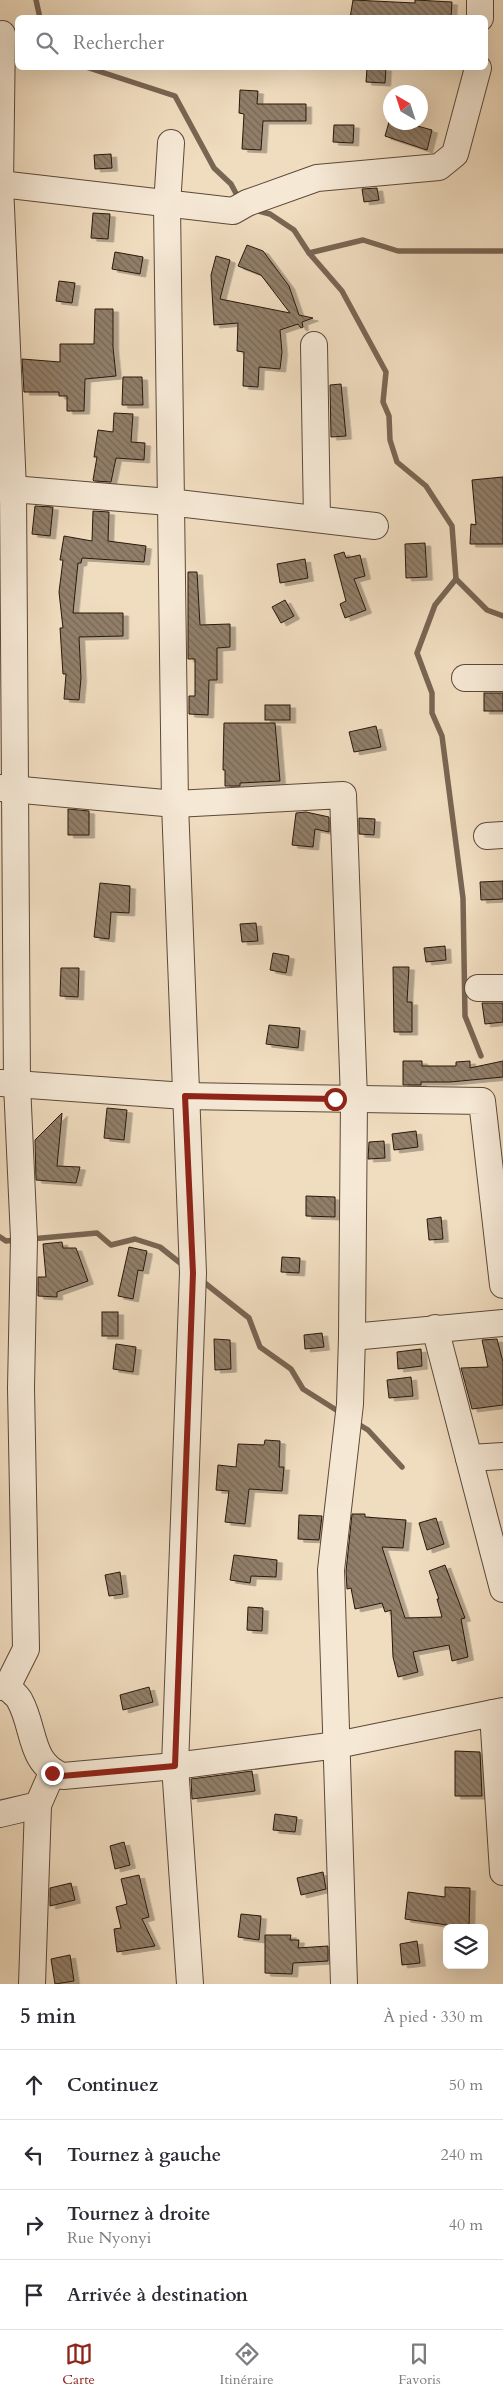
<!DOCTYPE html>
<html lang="fr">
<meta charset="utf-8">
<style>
body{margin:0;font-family:Cardo,serif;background:#f2f2f3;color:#2b2b33}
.controls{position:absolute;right:15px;bottom:15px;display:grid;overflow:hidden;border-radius:8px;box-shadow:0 5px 20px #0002}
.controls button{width:45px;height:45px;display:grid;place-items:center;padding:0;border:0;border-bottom:1px solid #e1e1e2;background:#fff;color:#2b2b33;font:25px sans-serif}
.compass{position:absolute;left:383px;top:85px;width:45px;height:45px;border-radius:50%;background:#fff;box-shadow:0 5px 20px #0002;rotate:321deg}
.stop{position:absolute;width:15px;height:15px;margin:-11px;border:4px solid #8f2418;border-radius:50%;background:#fff}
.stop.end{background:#8f2418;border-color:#fff;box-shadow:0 1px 5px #0008}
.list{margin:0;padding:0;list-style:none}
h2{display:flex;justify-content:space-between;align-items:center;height:65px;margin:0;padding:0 20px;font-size:21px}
h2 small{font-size:16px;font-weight:400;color:#7c7c81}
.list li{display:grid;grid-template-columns:32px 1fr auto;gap:15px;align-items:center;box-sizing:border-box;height:70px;padding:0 20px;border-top:1px solid #e1e1e2}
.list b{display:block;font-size:19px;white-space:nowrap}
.list p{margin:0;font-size:16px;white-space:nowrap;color:#7c7c81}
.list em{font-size:16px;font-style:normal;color:#7c7c81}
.icon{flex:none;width:28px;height:28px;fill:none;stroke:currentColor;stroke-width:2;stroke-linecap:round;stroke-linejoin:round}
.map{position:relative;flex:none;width:503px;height:1984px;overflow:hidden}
.search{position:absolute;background:#fff;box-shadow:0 5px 20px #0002;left:15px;right:15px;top:15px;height:55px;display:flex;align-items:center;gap:12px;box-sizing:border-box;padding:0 18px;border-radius:8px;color:#7c7c81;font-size:19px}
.sheet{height:345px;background:#fff}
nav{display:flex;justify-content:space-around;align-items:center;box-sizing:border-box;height:70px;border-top:1px solid #e1e1e2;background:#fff;font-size:14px;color:#7c7c81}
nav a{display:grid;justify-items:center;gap:2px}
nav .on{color:#8f2418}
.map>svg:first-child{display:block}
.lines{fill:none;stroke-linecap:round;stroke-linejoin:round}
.stream{stroke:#796553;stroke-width:5.5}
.building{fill:url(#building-back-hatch);stroke:#2a180c;filter:url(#shadow)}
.minor-casing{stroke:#5c4939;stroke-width:28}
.minor{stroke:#f5e8d5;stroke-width:26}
.route{stroke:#8f2418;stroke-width:6}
</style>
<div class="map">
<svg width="503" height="1984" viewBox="0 0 503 1984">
<defs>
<pattern id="building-back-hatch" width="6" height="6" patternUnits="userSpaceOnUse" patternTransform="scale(1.25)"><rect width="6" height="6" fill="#917e69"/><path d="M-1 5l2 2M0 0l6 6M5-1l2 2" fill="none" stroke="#765"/></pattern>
<filter id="shadow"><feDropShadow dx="5.5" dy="3" stdDeviation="0" flood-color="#0004"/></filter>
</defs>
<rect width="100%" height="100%" fill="#f0dcbf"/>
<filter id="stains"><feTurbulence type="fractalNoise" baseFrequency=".004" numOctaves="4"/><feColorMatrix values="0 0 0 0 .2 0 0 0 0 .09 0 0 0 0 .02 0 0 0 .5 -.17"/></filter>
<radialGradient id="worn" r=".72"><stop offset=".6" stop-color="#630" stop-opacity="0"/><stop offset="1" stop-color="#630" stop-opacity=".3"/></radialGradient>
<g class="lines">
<g class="stream">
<path d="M36,0L40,18"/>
<path d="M89,68L175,96L214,168L231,184L239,199"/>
<path d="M254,210L270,214L294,230L309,253L342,291L386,372L383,402L389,416L390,440L397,462L426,486L452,526L456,579L487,610L503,616"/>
<path d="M309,253L363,240L398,251H503"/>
<path d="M456,579L435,605L417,653L432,693V713L442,736L463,898L465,1016L481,1056"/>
<path d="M0,1237L6,1241L17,1240"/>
<path d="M31,1239L97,1233L111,1245L135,1239L160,1247L184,1266"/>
<path d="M201,1280L249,1318L260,1347L291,1369L303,1389L341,1413"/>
<path d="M355,1422L368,1430L402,1467"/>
</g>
</g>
<g class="building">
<path d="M353,0L415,3V0L452,2L451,18H350Z"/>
<path d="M367,68H386L385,83L366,82Z"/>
<path d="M240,90L258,91L257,104H306V121H263L261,150L242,149L244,114L239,113Z"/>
<path d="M389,122H403L432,130L427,150L385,136Z"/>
<path d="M334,125H354L353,143L333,142Z"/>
<path d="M111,154L112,168L95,169L94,155Z"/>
<path d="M377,188L379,200L364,202L362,189Z"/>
<path d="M93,213L110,214L108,239L91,238Z"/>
<path d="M247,245L263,251L289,286L299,315L313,318L302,322L303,327L301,328L298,324L280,330L282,352L280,369L259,367L258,387L243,386L244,352L237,351L238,323L214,325L211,275L216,256L230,260L220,299L290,313L261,275L238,266Z"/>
<path d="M115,252L143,257L140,274L112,269Z"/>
<path d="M59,281L75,283L72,303L56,301Z"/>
<path d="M95,309H113V347L116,376L85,379L84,411H67V396H59V392H24L22,359L60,362V344H94Z"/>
<path d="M123,377H142L143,405H122Z"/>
<path d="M341,384L346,436L331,437L330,385Z"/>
<path d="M114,413L133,414L131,442L145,443L144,460L116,458L111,482L94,481L93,480L97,457H94L98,430L113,432Z"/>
<path d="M503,477V544H470L471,524L476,525L472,480Z"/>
<path d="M35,506L53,507L50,536L32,534Z"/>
<path d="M93,511L109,512L108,541L146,546L144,562L82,558L81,563H78L73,613H123V636L79,637L81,678L79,700L64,699L66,674H63L60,628H63L59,592L63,560H60L64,536L92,541Z"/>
<path d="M425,543L427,577L406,578L405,544Z"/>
<path d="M344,552L346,558L360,555L365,576L354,579L366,610L345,618L340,604L346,601L334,555Z"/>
<path d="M305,559L308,578L280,583L277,564Z"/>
<path d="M188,572H197L200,625L230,624V647L217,648V680H209L208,715L189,714V696H195V659H188Z"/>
<path d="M285,600L294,616L281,623L272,607Z"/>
<rect x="484" y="693" width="19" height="18"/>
<rect x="265" y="705" width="25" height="15"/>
<path d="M224,723H275L280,781L240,783V786H225V770H223Z"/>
<path d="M376,726L381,747L354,752L349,732Z"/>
<path d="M68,809L89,811V835H68Z"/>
<path d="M306,812L329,817V832L315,829L313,847L292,845L296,813Z"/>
<path d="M359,818L375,819L374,835L359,834Z"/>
<path d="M503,881V899L481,900L480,882Z"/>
<path d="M100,883L130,886L129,913L111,912L109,939L94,937Z"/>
<path d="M256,923L258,941L242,942L240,924Z"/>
<path d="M445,946L446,960L426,962L424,948Z"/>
<path d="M273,953L289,956L286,973L270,970Z"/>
<path d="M393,967H409L407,1002H412V1032H394Z"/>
<path d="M61,968H79L78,997L60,996Z"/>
<path d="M482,1003H503V1022L485,1024Z"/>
<path d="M269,1025L300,1028L298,1048L266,1044Z"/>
<path d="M403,1061H422V1066H456V1062L470,1061V1068L503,1061V1077L450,1082H421V1085H403Z"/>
<path d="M107,1108L127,1110L124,1140L104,1138Z"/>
<path d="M62,1113L57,1166L80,1167L76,1183L36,1180L35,1140Z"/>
<path d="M416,1131L418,1147L394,1150L392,1134Z"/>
<path d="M384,1141L385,1158L368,1159L369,1142Z"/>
<path d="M306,1196L335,1197V1217L306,1216Z"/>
<path d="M441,1217L443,1239L429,1240L427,1219Z"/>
<path d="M62,1242L63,1248H76L88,1281L57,1292V1297L38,1296V1277H46L43,1244Z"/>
<path d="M129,1247L147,1251L143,1271L138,1270L133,1299L118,1296Z"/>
<path d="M282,1257L300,1258L299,1273L281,1272Z"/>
<rect x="102" y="1312" width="16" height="24"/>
<path d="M322,1333L324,1347L305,1349L304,1335Z"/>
<path d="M214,1339L230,1340L231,1369L215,1370Z"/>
<path d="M497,1339L503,1362V1405L472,1409L461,1368L488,1367L482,1340Z"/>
<path d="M116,1344L136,1347L133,1372L113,1369Z"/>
<path d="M421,1349L422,1366L398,1369L397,1352Z"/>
<path d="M411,1377L413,1396L389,1398L387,1380Z"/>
<path d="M265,1440L280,1441L279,1467H284L282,1491L249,1489L245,1524L225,1522L229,1491L216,1490L218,1465L236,1467L238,1444L264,1445Z"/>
<path d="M352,1514H365V1517L406,1520L403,1548L382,1547L405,1618L442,1617L437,1599H439L429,1571L445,1565L465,1618L461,1619L468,1657L452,1661L449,1645L413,1652L418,1672L398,1677L393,1657L391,1610L385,1612L382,1603L355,1609L351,1588L347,1589L346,1571Z"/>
<path d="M299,1515L322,1516L319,1540L298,1539Z"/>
<path d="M436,1518L444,1544L427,1550L419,1523Z"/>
<path d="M234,1555L277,1560L276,1577L251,1576L250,1583L230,1580Z"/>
<path d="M120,1572L123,1594L109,1596L105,1575Z"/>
<path d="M248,1607L263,1608L262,1631L247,1630Z"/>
<path d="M149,1687L153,1702L123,1710L120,1695Z"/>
<path d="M455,1751L480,1752L482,1796H455Z"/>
<path d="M252,1771L255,1791L192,1799L191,1779Z"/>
<path d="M275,1814L297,1817L295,1832L273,1830Z"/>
<path d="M124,1842L130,1865L115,1869L110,1846Z"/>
<path d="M323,1872L326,1889L301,1895L297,1878Z"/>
<path d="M139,1875L149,1917L142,1919L155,1946L117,1952L114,1929L121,1928L116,1907L127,1904L121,1879Z"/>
<path d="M71,1883L75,1900L50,1906V1888Z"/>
<path d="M445,1887L470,1888L469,1928L405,1919L408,1892L445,1897Z"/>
<path d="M241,1914L261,1916L259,1940L238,1937Z"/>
<path d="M265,1935H291L290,1940H299L298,1948L328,1946V1961L293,1963L292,1974L265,1973Z"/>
<path d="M417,1941L420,1963L402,1965L400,1944Z"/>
<path d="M70,1955L74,1981L55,1984L51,1959Z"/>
</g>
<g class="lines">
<g class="minor-casing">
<g id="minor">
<path d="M480,0V18"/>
<path d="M2,34L0,184L13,489L17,1084L24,1239L21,1388L26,1649L7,1687"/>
<path d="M171,143L167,205L175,804L193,1273L175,1766L190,1984"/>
<path d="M0,184L233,211L247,203L317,178L439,167L455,154L478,68"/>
<path d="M314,345L317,519"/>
<path d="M0,488L169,502L375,526"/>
<path d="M465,678H503"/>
<path d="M0,788L175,804L343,795L354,1099L352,1337L350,1404L331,1570L344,1984"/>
<path d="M487,836L503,835"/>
<path d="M478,988H503"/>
<path d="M1,1083L185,1096L482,1101L503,1285"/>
<path d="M435,1328L503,1589"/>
<path d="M352,1337L503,1323"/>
<path d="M469,1458L503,1456"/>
<path d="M0,1687H7C11,1691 18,1696 20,1701C35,1728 29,1764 63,1776L175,1766L337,1745L503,1711"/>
<path d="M493,1713L503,1872"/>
<path d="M0,1814L38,1805"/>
<path d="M32,1984L38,1805L52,1773"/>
</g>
</g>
<use href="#minor" class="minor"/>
</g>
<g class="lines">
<path class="route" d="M52,1773L62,1776L175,1766L193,1273L185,1096L335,1099"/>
</g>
<rect width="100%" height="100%" filter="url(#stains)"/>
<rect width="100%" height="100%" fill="url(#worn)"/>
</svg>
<div class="controls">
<button><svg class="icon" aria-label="layers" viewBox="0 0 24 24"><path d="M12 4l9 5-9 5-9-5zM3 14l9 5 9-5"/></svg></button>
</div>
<svg class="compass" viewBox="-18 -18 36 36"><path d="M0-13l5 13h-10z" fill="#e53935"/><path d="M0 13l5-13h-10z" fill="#7c7c81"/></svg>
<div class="stop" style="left:335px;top:1099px"></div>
<div class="stop end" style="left:52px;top:1773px"></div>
<div class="search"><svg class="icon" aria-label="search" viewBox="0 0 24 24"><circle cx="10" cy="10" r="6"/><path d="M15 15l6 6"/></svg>Rechercher</div>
</div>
<section class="sheet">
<h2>5 min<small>À pied · 330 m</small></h2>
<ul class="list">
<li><svg class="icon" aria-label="ahead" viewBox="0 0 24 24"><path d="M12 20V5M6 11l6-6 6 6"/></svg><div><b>Continuez</b></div><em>50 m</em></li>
<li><svg class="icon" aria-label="left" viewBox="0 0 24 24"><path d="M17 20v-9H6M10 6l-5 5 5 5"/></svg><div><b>Tournez à gauche</b></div><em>240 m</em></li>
<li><svg class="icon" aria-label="right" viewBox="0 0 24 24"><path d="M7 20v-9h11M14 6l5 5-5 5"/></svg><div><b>Tournez à droite</b><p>Rue Nyonyi</p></div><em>40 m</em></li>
<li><svg class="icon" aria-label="arrive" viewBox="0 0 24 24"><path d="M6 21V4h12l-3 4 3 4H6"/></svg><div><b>Arrivée à destination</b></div></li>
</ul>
</section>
<nav>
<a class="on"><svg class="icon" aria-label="map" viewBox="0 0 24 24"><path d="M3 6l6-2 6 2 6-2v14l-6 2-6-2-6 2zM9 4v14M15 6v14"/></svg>Carte</a>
<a><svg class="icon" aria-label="directions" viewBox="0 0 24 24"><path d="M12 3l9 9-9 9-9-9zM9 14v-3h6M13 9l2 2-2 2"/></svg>Itinéraire</a>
<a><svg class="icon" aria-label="saved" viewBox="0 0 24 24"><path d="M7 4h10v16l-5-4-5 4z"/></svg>Favoris</a>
</nav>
